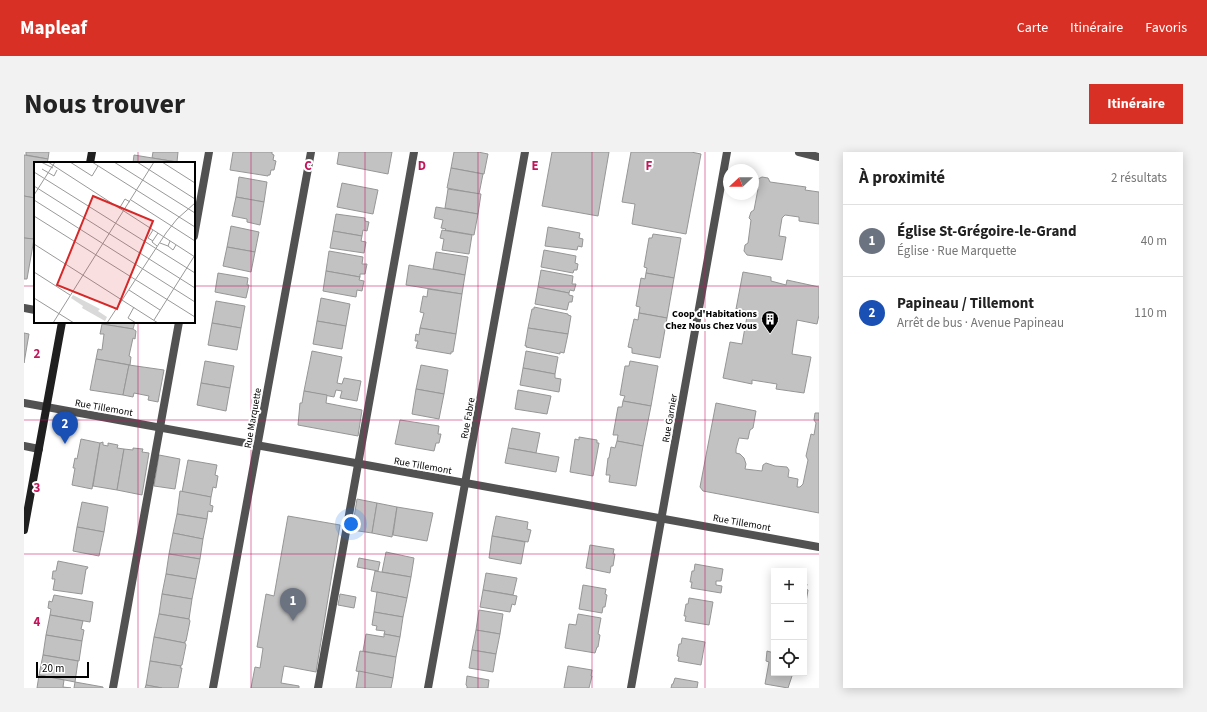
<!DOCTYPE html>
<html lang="fr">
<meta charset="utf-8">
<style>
body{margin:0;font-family:"Source Sans 3",sans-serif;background:#f2f2f2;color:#222}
.controls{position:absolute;right:12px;bottom:12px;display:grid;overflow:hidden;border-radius:0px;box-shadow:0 2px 10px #0003}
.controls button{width:36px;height:36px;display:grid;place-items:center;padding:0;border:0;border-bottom:1px solid #e0e0e0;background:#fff;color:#222;font:20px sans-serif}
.compass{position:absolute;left:699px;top:12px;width:36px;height:36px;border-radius:50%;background:#fff;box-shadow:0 2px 10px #0003;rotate:248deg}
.scale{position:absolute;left:12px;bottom:10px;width:53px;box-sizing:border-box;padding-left:4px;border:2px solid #000;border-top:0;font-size:11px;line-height:14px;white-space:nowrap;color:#000;-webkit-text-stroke:3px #fff;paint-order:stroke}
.you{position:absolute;left:327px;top:372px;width:14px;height:14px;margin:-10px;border:3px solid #fff;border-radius:50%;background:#1a73e8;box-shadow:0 0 0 6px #1a73e833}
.badge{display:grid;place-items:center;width:26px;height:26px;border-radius:50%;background:#d93025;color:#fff;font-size:13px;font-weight:700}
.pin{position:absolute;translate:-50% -33px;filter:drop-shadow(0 1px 2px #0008)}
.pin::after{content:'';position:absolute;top:21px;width:14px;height:12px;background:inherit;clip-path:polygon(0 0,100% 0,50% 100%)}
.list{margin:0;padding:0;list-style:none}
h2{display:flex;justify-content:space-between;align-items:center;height:52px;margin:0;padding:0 16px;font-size:17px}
h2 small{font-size:13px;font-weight:400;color:#767676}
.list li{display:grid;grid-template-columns:26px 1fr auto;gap:12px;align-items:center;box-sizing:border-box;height:72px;padding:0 16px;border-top:1px solid #e0e0e0}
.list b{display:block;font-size:15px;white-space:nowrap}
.list p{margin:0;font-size:13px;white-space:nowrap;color:#767676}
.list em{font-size:13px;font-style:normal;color:#767676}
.icon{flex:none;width:22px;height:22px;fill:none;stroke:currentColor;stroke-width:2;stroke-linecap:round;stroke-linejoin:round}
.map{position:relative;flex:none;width:795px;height:536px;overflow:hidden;border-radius:0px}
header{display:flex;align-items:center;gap:24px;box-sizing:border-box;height:56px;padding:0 20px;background:#d93025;color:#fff}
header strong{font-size:19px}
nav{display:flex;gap:22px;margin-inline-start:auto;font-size:14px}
.intro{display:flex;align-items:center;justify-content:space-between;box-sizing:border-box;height:96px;padding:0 24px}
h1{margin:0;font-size:28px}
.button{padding:10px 18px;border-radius:0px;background:#d93025;color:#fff;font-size:14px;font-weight:700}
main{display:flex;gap:24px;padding:0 24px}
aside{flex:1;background:#fff;border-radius:0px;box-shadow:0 2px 10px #0003}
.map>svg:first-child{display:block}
.building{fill:#c2c2c2;stroke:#969696}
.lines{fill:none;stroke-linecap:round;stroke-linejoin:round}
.service{stroke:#525252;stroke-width:8}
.minor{stroke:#525252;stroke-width:8}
.tertiary{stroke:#525252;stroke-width:8}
.secondary{stroke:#1f1f1f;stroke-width:8}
.grid{fill:none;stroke:#c2185b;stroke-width:1;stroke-opacity:0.55}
.labels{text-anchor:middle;stroke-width:4;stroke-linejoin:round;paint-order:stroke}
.poi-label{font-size:10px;font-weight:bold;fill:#000;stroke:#fff;text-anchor:end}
.street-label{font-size:10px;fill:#000;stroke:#fff}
.inset-road{fill:none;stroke:#999;stroke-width:1}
.view{fill:#d62828;fill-opacity:0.15;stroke:#d62828;stroke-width:2}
.inset-edge{fill:none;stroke:#000;stroke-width:2}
.grid-label{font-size:13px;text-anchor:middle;font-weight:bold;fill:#c2185b;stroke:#fff;stroke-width:4;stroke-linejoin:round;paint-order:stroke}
</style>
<header>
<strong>Mapleaf</strong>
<nav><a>Carte</a><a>Itinéraire</a><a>Favoris</a></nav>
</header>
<div class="intro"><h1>Nous trouver</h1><a class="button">Itinéraire</a></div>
<main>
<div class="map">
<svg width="795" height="536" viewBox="0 0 795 536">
<rect width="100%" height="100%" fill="#fff"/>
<g class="building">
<path d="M2,0H25L24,7L2,3Z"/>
<path d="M129,0H154L153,10L128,6Z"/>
<path d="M209,0H248V2L250,3L249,8L252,9L250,18H247L246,23H244V24L206,18Z"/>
<path d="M315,0H368L364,22L313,12Z"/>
<path d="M430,0H454L464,2L460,22L427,16Z"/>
<path d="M528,0H585L574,64L518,54Z"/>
<path d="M607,0H667L677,2L662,82L608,72L611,52L598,50Z"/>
<path d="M0,3L24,7L23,11H11V46L0,44Z"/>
<path d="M110,3L153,10V11H109Z"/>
<path d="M427,16L459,22L455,42L423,36Z"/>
<path d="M215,25L243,30L240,50L212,45Z"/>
<path d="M738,25L744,26L746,30L782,35L781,38L795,40V72L775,69V65L761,63L758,66L755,84L762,85L758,108L723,103L720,99L721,93L724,91L727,68L725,66L727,60L730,58L734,37L732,35V28Z"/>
<path d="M318,31L354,38L349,62L313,55Z"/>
<path d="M424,37L457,42L454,62L421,56Z"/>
<path d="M0,44L11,46V79L10,87L0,86Z"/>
<path d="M212,45L240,50L236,73L223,70V67L208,64Z"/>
<path d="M412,55L454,62L450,83L421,78L422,77L417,76L419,68L410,66Z"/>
<path d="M312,62L341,66V69L345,70L343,79L339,78L338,84L309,79Z"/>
<path d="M207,74L235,80L231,100L203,95Z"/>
<path d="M524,75L556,81L555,86L559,87L558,95L554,94L553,98L521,94Z"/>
<path d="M418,78L448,83L445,102L418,98L420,87L416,86Z"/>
<path d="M309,79L338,84L337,89L342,90L340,101L306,96Z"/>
<path d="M629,82L657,86L650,126L622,121L623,116L620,115L625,86H628Z"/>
<path d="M0,86L10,87L3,127H0Z"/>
<path d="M203,95L231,100L227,120L199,114Z"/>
<path d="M520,98L552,104L551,111L554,112L553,118H550L549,121L517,115Z"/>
<path d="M305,99L339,105L338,112H343L341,122H336V125L302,119Z"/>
<path d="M412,100L444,105L441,123L409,117Z"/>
<path d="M385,113L441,123L438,142L382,133Z"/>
<path d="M517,118L549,124L548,132H552L550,139L546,138L545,141L514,135Z"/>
<path d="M302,119L336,125L335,128L340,129L338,139L333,138L332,145L299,139Z"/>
<path d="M719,120L747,125V129L762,133L763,128L795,135V163L793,172L773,168L768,202L787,205L780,241L752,237L753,232L728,228V232L699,226L706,190L718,192L724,159L712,157Z"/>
<path d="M194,121L224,126L223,133H225L222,146L191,140Z"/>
<path d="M622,121L650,126L643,166L615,161L616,155L612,154L617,126L621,127Z"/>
<path d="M514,135L545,141V143L549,144L548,150H545L543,158L511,152Z"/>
<path d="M404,137L438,142L432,182L396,176L400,161L396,160L399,144L403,145Z"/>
<path d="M297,146L326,152L322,174L293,169Z"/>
<path d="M192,149L221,154L217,176L188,171Z"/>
<path d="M510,155L544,162V163L547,164L544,182L504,176L508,157H510Z"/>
<path d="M615,161L643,166L636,206L608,201V196L604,195L610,167L614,168Z"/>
<path d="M293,169L322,174L318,197L289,192Z"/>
<path d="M78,170H111L109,177L78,172Z"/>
<path d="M188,171L217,176L213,198L184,193Z"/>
<path d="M78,172L109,177L112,179L111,187L109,186L105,204L107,205L106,213L72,207L74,197L78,198L80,182H76Z"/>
<path d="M396,176L432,182L429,200H427V202L392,196L394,189H391L392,182L395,183Z"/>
<path d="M504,176L544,182L540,201L536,200V202L502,195L503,194H501Z"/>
<path d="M0,181L5,182L0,211Z"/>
<path d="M288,199L318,205L313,231L318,232L320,226L337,229L333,249L316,246L318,239L312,238L310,245L280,239Z"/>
<path d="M502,199L534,205L531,222L499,216Z"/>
<path d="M72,207L105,213L99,243L66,238Z"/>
<path d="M181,209L210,214L206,236L177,231Z"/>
<path d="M606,209L634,214L627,254L599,249L601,244L596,243L601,214H605Z"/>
<path d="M105,213L140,218L134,250L124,248L125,244L110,241L109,245L99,243Z"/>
<path d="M397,213L424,218L420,242L392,237Z"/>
<path d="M499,216L531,222V226L537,227L535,240L496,233Z"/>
<path d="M177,231L206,236L202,259L173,253Z"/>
<path d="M392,237L420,242L415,267L388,262Z"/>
<path d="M494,238L527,244L523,262L491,257Z"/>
<path d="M280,239L303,243L302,251L338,258L334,284L274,273L276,251H278Z"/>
<path d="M599,249L627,254L619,294L593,289L594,283H589L594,255H598Z"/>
<path d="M692,251L732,259L729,276L726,278L724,287L715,286L712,297V301L716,302L720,306L722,312L721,317L738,319L739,313L742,311L751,314L763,315L765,318L764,325L774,327L773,335H776L779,332L784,308L782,304L787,282L790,283L792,271L790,268L791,261H795V361L679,339L676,335Z"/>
<path d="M376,268L415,274L414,282H417L415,291H412L410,299L371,292Z"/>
<path d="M488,276L516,281L512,301L484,296Z"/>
<path d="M555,285L573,288V291H575L569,324L546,320L551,287L555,288Z"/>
<path d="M57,287L76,291L68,337L48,333L51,316H49L51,306L53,307Z"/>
<path d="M593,289L619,294L612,334L585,330L586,323H582L584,306H585L587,295L591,296Z"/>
<path d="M79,290V293L84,294V291L94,293L93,296L100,297L93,338L69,334L76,291Z"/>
<path d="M109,296L119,297L118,300L125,301L118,343L93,338L100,297L109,298Z"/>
<path d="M484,296L535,305L532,320L481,311Z"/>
<path d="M135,303L156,307L151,337L130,334Z"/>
<path d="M164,308L193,313L191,323L194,324L192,336L189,335L187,345L158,340Z"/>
<path d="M156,339L187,345L186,353L189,354L188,360L184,359L183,367L153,362Z"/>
<path d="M333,347L353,351L348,381L328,378Z"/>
<path d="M58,350L84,355L80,380L53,375Z"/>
<path d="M353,351L373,355L368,385L348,381Z"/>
<path d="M373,355L409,361L403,389L369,383Z"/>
<path d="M153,362L183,367L179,387L149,381Z"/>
<path d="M264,364L316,373L292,520L260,514L257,531L275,534V536H227L231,515L236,516L239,496L233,495L242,442L250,444Z"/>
<path d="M472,364L504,370L503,377L507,378L504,390L468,384Z"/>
<path d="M53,375L80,380L75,404L49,399Z"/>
<path d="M149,381L179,387L176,407L145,402Z"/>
<path d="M468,384L501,390L497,412L465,406Z"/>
<path d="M566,393L590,397L589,402H591L589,414H587L586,421L562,416Z"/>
<path d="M362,400L390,406L387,425L358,420Z"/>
<path d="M145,402L176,407L172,427L142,422Z"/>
<path d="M335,406L356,410L354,419L333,415Z"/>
<path d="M34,409L64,415L63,417H62L58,442L29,438L31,427H28L29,419H32Z"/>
<path d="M671,412L699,417L697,429H692V433L698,434L697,441L667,436L668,430H666L668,419H670Z"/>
<path d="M351,419L387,425L383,446L347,439Z"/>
<path d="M462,421L493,426L489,443L459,438Z"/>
<path d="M142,422L172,427L168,447L138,442Z"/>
<path d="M780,432H783L782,437L784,438L782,450L780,449Z"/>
<path d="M559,433L582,437L581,442L583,443L581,455H579L578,461L555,457Z"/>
<path d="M459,438L493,444L491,453L488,452L486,460L456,455Z"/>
<path d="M353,440L383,446L379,465L350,460Z"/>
<path d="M138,442L168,447L165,467L135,462Z"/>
<path d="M316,442L332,445L330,456L314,453Z"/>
<path d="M30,443L69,450L66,470L26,463L27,457L24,456L25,449L28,450Z"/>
<path d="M665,446L689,450L685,473L661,469L662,464H660L662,452H664Z"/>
<path d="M455,458L479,462L476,482L452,478Z"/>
<path d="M350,460L379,465L376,485L360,482L361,479L352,478L353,474L348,473Z"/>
<path d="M135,462L165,467L166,469L162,489H161V491L130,485Z"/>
<path d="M554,462L577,466L574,482L576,483L574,495H573L571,501L541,496L545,472L552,473Z"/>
<path d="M26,463L59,469L57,477L60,478L58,489L22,483Z"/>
<path d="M452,478L476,482L472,502L448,498Z"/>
<path d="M750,479V493L748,492Z"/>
<path d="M342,482L360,485V482L376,485L372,505L339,499Z"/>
<path d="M22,483L58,489L55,509L19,503Z"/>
<path d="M130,485L161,491L162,493L158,513H157V514L126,509Z"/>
<path d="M658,486L681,490L677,513L654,509L655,505L653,504L655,492H657Z"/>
<path d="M448,498L472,502L469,520L445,516Z"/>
<path d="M336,499L372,505L369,526L332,519Z"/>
<path d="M743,499L750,501V521H769L764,536L741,532L745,510L742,509Z"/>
<path d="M19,503L54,509L51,530L15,523Z"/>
<path d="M126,509L157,514L156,516H158L154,536H138L122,533Z"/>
<path d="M544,514L568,518L567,524H568L565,536H540Z"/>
<path d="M335,519L369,526L367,536H332Z"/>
<path d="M15,523L40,528L39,535L47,536H13Z"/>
<path d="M443,524L465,528L464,536H443V534L442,533Z"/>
<path d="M651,526L674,530L673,536H647L648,532H649Z"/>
<path d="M51,530L79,535V536H50Z"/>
<path d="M122,533L138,536H121Z"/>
</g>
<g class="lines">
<g class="service">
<path d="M170,84L185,0"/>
<path d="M0,156L11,158"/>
<path d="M0,294L15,297"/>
<path d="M89,536L155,170"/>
<path d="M294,536L390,0"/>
</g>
<g class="minor">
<path d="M0,251L795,395"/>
<path d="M189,536L287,0"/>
<path d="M404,536L501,0"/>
<path d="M607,536L703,0"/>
</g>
<path class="tertiary" d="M775,0L795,5"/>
<g class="secondary">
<path d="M66,11L68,0"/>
<path d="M0,378L38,170"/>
</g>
</g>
<path class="grid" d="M114,0V11M227,0V536M341,0V536M454,0V536M568,0V536M681,0V536M0,134H11M170,134H795M114,170V536M0,268H795M0,402H795"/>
<defs>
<g id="building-pin" transform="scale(0.9)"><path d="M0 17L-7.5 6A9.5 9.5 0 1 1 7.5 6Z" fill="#000" stroke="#fff"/><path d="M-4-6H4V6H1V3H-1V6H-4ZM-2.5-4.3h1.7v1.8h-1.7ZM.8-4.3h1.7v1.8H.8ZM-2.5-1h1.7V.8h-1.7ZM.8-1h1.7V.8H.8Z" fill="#fff"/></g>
</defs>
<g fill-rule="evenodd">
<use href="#building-pin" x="746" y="167"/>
</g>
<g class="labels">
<g class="poi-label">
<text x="733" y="165">Coop d'Habitations<tspan x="733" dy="12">Chez Nous Chez Vous</tspan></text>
</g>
<g class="street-label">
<text transform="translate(80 255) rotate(10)" y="4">Rue Tillemont</text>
<text transform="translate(228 266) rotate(-80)" y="4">Rue Marquette</text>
<text transform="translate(443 266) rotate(-80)" y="4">Rue Fabre</text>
<text transform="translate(645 266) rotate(-80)" y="4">Rue Garnier</text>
<text transform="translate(399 313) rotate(10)" y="4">Rue Tillemont</text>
<text transform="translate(718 370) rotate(10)" y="4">Rue Tillemont</text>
</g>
</g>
<g transform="translate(10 10)">
<rect width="161" height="161" fill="#fff"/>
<path d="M39,133L66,147L64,149L73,155L71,159L48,146L49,144L37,136Z" fill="#d9d9d9"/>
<path class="inset-road" d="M7,0L19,6M14,0L161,95M36,0L58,14L64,4M58,0L161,65M80,0L161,51M103,0L161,37M128,0L161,21M8,7L20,14L23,8M0,10L161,111M0,24L161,126M0,33L21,0M0,38L161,140M97,38L161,79M85,47L91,37L96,40M0,54L161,155M119,68L114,76L119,79M126,81L134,84L136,79M0,82L124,161M123,84L118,80L124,71M134,84L139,88L142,83M0,110L36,133M95,128L126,148M0,136L40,161M100,145L94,156L102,161M120,158L161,93M19,161L120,0M73,161L132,71L143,57L161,41"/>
<path class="view" d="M59,34L119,59L83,147L23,123Z"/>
<rect width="161" height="161" class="inset-edge"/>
</g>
<g class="grid-label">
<text x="284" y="18">C</text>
<text x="398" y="18">D</text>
<text x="511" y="18">E</text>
<text x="625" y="18">F</text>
<text x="13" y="206">2</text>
<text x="13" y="340">3</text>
<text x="13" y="474">4</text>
</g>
</svg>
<div class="controls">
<button>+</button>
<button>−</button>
<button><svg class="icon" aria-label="locate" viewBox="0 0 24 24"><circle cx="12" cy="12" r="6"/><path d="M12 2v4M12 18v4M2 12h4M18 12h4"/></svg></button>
</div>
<svg class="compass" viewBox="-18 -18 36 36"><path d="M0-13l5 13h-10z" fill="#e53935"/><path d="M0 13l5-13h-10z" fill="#767676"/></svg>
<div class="scale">20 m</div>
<div class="you"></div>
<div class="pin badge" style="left:269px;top:469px;background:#6b7280">1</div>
<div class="pin badge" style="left:41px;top:292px;background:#1a4fb4">2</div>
</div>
<aside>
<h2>À proximité<small>2 résultats</small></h2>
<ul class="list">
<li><span class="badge" style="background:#6b7280">1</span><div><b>Église St-Grégoire-le-Grand</b><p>Église · Rue Marquette</p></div><em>40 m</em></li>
<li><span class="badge" style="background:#1a4fb4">2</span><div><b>Papineau / Tillemont</b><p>Arrêt de bus · Avenue Papineau</p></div><em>110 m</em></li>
</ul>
</aside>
</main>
